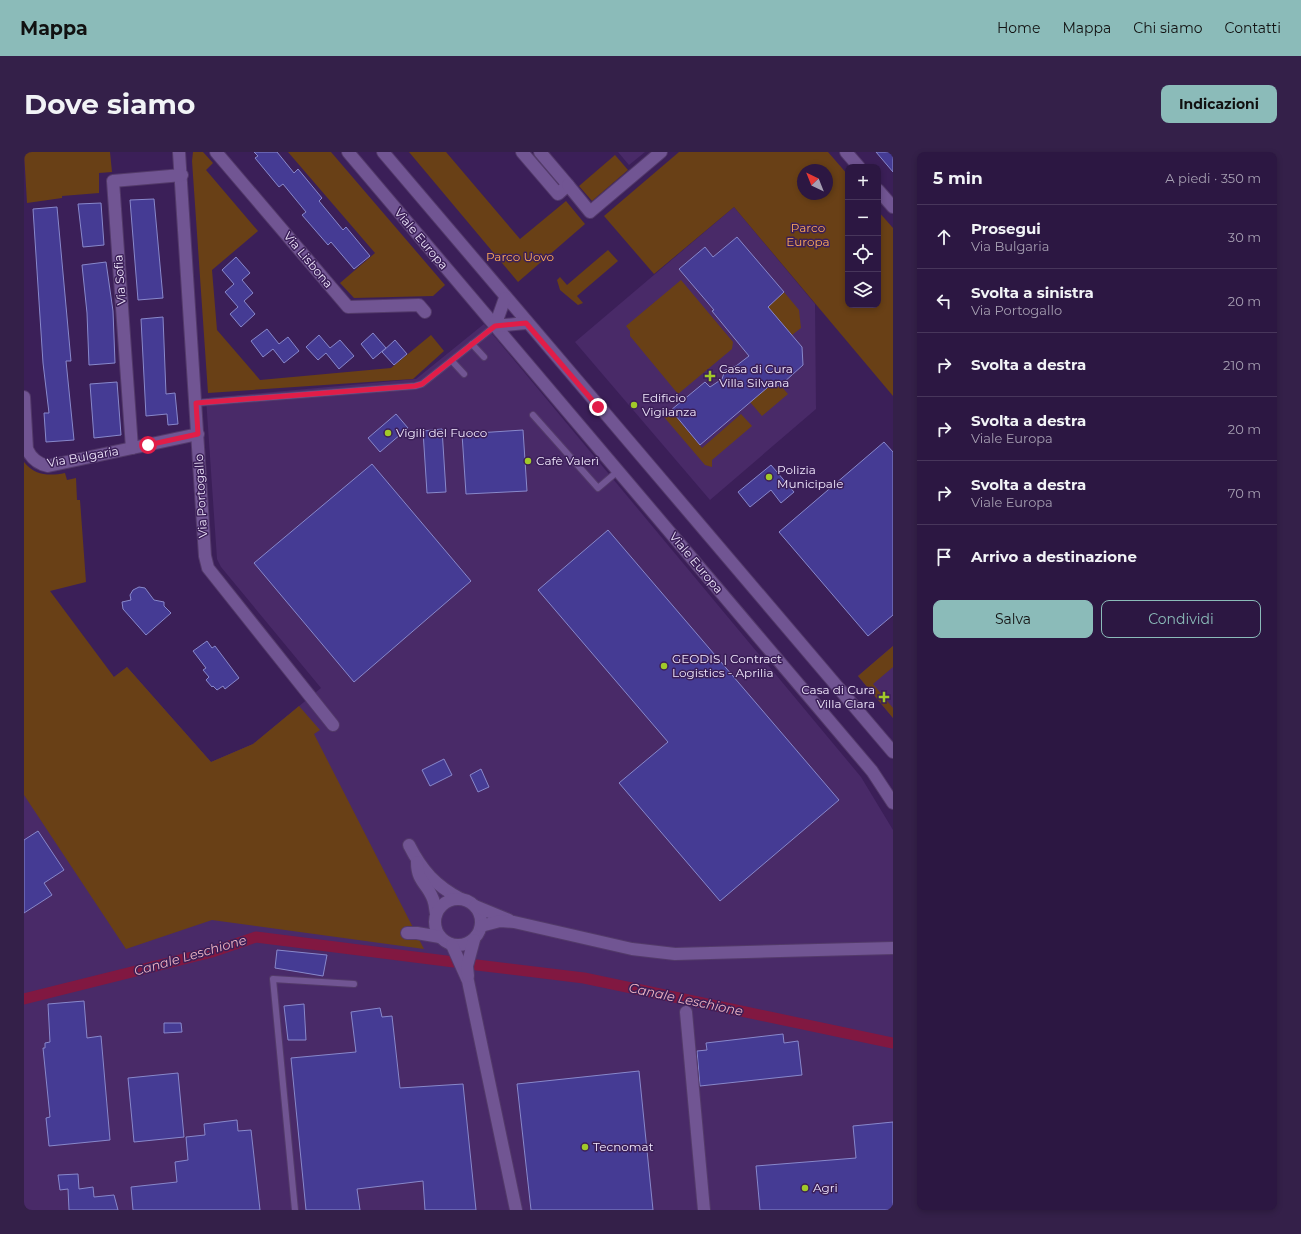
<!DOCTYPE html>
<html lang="it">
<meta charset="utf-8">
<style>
body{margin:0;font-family:Montserrat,sans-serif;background:#342049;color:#f1f3f6}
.controls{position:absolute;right:12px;top:12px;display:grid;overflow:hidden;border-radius:8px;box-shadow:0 2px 6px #0003}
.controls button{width:36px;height:36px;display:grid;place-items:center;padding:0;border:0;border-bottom:1px solid #48365b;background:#2c1742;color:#f1f3f6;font:20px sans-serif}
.compass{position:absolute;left:773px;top:12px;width:36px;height:36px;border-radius:50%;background:#2c1742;box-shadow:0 2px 6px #0003;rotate:317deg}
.stop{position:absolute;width:12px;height:12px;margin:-9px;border:3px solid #e11d48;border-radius:50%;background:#fff}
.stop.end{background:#e11d48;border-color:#fff;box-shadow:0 1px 4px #0008}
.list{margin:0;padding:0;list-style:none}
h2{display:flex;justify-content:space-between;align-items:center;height:52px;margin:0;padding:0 16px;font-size:17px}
h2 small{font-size:13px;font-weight:400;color:#a69fb2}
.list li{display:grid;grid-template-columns:26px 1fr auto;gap:12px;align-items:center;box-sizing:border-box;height:64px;padding:0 16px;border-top:1px solid #48365b}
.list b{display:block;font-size:15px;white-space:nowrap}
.list p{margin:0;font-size:13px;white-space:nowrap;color:#a69fb2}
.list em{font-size:13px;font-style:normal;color:#a69fb2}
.actions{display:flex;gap:8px;padding:12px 16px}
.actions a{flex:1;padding:9px 0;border:1px solid #8bbbb9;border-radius:8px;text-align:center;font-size:14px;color:#8bbbb9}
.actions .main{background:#8bbbb9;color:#111}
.icon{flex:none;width:22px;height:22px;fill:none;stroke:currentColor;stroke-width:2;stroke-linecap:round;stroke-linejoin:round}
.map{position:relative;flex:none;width:869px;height:1058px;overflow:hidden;border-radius:8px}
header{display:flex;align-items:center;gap:24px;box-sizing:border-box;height:56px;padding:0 20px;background:#8bbbb9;color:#111}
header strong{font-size:19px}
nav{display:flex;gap:22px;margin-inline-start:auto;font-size:14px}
.intro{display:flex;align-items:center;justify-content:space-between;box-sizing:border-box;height:96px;padding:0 24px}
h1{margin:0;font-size:28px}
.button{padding:10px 18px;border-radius:8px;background:#8bbbb9;color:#111;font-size:14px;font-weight:700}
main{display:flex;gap:24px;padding:0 24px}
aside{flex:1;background:#2c1742;border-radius:8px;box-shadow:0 2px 6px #0003}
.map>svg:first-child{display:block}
.built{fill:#492a68}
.green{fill:#694016;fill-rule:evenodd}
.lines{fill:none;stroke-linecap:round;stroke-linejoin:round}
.canal{stroke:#811841;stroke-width:11}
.building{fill:#453b94;stroke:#8888cb}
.lane-casing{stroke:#533a6a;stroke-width:8}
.street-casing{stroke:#533a6a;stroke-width:14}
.lane{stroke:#715593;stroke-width:6}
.street{stroke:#715593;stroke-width:12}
.route{stroke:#e11d48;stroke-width:5}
.poi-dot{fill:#a1c929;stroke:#3b1f58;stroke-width:1.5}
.labels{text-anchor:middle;stroke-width:3;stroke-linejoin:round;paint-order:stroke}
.park-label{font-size:12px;fill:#feab59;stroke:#3b1f58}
.street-label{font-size:12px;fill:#f0e7fd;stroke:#3b1f58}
.poi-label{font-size:12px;fill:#f0e7fd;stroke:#3b1f58;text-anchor:start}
.water-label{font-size:13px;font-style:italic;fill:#eeb4c2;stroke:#3b1f58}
</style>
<header>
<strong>Mappa</strong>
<nav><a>Home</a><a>Mappa</a><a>Chi siamo</a><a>Contatti</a></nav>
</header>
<div class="intro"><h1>Dove siamo</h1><a class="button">Indicazioni</a></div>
<main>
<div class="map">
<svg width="869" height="1058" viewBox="0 0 869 1058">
<rect width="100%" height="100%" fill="#3b1f58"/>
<g class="built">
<path d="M594,0H621L605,13Z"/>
<path d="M710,55L791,152L792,257L686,348L551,190Z"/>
<path d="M460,172L837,625L869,678V1058H0V593L103,515L187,610L229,592L297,536L197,415L193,407L182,246L392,227Z"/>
<path d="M869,494V566L834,524Z"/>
</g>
<g class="green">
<path d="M0,0H86L88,20L75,21V41L38,44V46L3,51Z"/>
<path d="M169,0H179L189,11L182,18L234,79L188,118L193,178L236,228L367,216L407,183L420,199L389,227L184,241L168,9Z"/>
<path d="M264,0H307L421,133L409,144L330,146L316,131L351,101Z"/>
<path d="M385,0H422L496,87L542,49L561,72L494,130Z"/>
<path d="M655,0H804L824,23V153H854V59L869,76V244L710,55L630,122L580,64ZM779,18H803V42H779Z"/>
<path d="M591,3L604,18L568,49L555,34Z"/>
<path d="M584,98L594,109L553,144L559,151L554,153L536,138L533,128L536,125L543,133Z"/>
<path d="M657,128L709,190L708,197L654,242L606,184V179L602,174Z"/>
<path d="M760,140L775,158L777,176L768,183L744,155Z"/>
<path d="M750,230L754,235L756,233L764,242L738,264L726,250Z"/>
<path d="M647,259L678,296L717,262L728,274L688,308V315L681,313L640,265Z"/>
<path d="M0,310C11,324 26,324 41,321L43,328L52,326L53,348H56L62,430L26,439L90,525L103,515L187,610L229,592L275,554L296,578L290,582L400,797L188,768L102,797L0,643Z"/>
<path d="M869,494V515L849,532L869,556V566L834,524Z"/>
</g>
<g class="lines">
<g class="canal">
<path d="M453,813L560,826L869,891"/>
<path d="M0,847L188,800L232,785L430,810"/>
</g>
</g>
<g class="building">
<path d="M230,0H253L270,21L274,17L298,46L295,49L319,78L322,75L346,104L330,117L307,90L304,93L278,63L282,60L259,32L255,35L231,6L234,4Z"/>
<path d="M852,0H869V20Z"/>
<path d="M130,47L139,146L114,148L106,48Z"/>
<path d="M77,51L80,93L59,95L54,52Z"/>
<path d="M33,55L47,209H42L50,288L22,290L20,261H25L19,211L9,57Z"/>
<path d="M713,85L760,140L744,155L778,195L779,213L758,232L754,234L750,230L676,293L647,258L681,230L686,235L698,227L701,218L712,214L725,204L688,159L690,158L655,117L681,95L689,105Z"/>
<path d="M212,105L226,121L218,128L229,141L220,149L231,162L217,175L206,162L214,155L201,140L210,132L198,118Z"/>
<path d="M82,110L89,159L91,211L65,213L63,161L58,113Z"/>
<path d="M139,165L142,242L151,241L154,272L144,273L143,262L122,264L117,167Z"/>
<path d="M243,177L255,192L264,185L275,199L260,211L249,197L239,205L227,189Z"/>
<path d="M349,181L362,196L349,207L337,192Z"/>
<path d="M295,183L306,196L316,188L330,204L315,217L302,201L294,208L282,195Z"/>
<path d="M371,188L383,202L370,213L358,200Z"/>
<path d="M93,230L97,283L70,286L66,232Z"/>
<path d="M372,262L384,276L356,300L344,286Z"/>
<path d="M418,277L422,340L403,341L399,279Z"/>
<path d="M499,278L503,339L442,342L438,282Z"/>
<path d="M860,290L869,300V463L844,484L755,380Z"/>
<path d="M348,312L447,429L330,530L230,411Z"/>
<path d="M747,313L770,340L757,351L747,338L726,355L714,340Z"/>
<path d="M584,378L815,648L696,749L595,631L644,590L514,438Z"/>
<path d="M115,435L121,436L130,448L140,450V454L147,461L122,483L99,457L98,450L107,448L106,443L109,438Z"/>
<path d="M183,489L188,496L191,494L215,526L201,537L199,534L193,538L189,534L188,535L182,528L185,525L179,518L182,516L169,499Z"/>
<path d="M420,607L428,623L406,634L398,618Z"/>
<path d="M457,617L465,635L454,640L446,623Z"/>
<path d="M14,679L40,718L20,731L28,743L0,761V688Z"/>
<path d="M253,798L303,803L299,824L251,816Z"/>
<path d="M60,849L63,886L77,884L86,988L25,994L22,966L26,965L19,896H21V891L26,890L24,852Z"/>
<path d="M280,852L282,888H264L260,854Z"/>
<path d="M356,856L358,865L368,864L376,936L439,932L452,1058H401L399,1029L333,1037L336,1058H282L267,906L332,900L327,860Z"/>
<path d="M140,871H157L158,880L140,881Z"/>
<path d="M759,882L760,891L774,889L778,923L676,934L673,899L683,898L682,891Z"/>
<path d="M615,919L629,1058H507L493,932Z"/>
<path d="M154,921L160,985L110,990L104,926Z"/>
<path d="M213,968L214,979L227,978L236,1058H109L107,1035L153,1030L151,1010L164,1008L162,985L181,983L180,972Z"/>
<path d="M869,970V1058H736L732,1014L832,1006L829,974Z"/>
<path d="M54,1022L55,1037L69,1035L70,1045L90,1043L94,1058H45L44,1037L36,1038L34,1023Z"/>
</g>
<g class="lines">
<g class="lane-casing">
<g id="lane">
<path d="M448,192L460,205"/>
<path d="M428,209L440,222"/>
<path d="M172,251L391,234L398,232L471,174"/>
<path d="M509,263L574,336L594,319"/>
<path d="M271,1058L249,827L330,832"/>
</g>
</g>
<g class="street-casing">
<g id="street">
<path d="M155,0L181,404L184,416L309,573"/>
<path d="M192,0L324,155L395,153L401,160"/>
<path d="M324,0L848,619L869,651"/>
<path d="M359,0C528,201 700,399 869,600"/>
<path d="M498,0L534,42L544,33L516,0"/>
<path d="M822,0L835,15"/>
<path d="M544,33L566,60L637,0"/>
<path d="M854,38L869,55"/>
<path d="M481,146L471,174L502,171"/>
<path d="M0,245L3,297C7,306 14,312 24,314L174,282"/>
<path d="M108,296L89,29L158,23"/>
<path d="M385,693C398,719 412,734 437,747"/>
<path d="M393,710C393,730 403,731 409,747C411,752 411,757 412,762"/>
<circle cx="434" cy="770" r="23"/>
<path d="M451,754L485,768"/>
<path d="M457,774L476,769L490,770L608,797L651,802L869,796"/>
<path d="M383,781H393L416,785"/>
<path d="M428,793L444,829L492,1058"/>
<path d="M444,824L443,814L450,788"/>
<path d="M662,860L680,1058"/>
</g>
</g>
<use href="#lane" class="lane"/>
<use href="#street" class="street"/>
</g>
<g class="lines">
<path class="route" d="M124,293L174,282L172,251L391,234L398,232L471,174L502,171L574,255"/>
</g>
<g class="poi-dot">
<path d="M684 218h4v4h4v4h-4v4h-4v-4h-4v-4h4z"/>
<circle cx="610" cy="253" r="4"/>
<circle cx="364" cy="281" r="4"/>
<circle cx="504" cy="309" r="4"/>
<circle cx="745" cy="325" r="4"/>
<circle cx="640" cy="514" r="4"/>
<path d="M858 539h4v4h4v4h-4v4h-4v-4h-4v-4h4z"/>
<circle cx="561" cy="995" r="4"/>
<circle cx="781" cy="1036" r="4"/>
</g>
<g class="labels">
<g class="park-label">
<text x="784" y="80">Parco<tspan x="784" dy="14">Europa</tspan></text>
<text x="496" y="109">Parco Uovo</text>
</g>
<g class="street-label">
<text transform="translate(397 87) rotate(50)" y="4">Viale Europa</text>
<text transform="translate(284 108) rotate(50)" y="4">Via Lisbona</text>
<text transform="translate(96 128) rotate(-94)" y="4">Via Sofia</text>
<text transform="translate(59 305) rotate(-10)" y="4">Via Bulgaria</text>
<text transform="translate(177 344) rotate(-93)" y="4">Via Portogallo</text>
<text transform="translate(672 411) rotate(50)" y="4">Viale Europa</text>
</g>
<g class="poi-label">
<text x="695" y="221">Casa di Cura<tspan x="695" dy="14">Villa Silvana</tspan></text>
<text x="618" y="250">Edificio<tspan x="618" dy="14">Vigilanza</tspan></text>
<text x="372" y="285">Vigili del Fuoco</text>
<text x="512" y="313">Cafè Valerì</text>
<text x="753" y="322">Polizia<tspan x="753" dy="14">Municipale</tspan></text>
<text x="648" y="511">GEODIS | Contract<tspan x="648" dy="14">Logistics - Aprilia</tspan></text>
<text x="851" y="542" text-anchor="end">Casa di Cura<tspan x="851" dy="14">Villa Clara</tspan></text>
<text x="569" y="999">Tecnomat</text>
<text x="789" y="1040">Agri</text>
</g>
<g class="water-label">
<text transform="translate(166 803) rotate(-16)" y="5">Canale Leschione</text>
<text transform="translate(662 847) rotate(12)" y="5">Canale Leschione</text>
</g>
</g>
</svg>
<div class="controls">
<button>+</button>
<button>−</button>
<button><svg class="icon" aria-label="locate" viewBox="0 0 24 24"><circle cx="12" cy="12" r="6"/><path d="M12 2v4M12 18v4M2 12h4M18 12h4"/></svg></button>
<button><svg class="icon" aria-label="layers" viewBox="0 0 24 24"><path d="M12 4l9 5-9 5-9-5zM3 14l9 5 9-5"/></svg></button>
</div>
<svg class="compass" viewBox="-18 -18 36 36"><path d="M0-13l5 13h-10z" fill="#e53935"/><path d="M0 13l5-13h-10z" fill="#a69fb2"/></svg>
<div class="stop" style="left:124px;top:293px"></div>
<div class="stop end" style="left:574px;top:255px"></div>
</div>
<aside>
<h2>5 min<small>A piedi · 350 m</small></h2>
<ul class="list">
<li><svg class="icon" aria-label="ahead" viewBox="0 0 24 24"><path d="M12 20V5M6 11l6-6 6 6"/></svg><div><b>Prosegui</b><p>Via Bulgaria</p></div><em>30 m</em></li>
<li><svg class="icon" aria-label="left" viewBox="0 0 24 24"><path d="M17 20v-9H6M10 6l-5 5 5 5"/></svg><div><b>Svolta a sinistra</b><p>Via Portogallo</p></div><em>20 m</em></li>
<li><svg class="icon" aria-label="right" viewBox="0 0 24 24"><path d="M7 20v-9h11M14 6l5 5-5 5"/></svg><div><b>Svolta a destra</b></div><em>210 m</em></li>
<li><svg class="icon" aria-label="right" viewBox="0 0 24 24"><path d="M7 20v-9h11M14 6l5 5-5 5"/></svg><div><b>Svolta a destra</b><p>Viale Europa</p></div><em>20 m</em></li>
<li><svg class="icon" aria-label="right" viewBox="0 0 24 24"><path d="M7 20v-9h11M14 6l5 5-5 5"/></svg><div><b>Svolta a destra</b><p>Viale Europa</p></div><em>70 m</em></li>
<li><svg class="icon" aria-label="arrive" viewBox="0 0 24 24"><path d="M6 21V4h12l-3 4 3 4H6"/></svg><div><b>Arrivo a destinazione</b></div></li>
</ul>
<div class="actions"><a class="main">Salva</a><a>Condividi</a></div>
</aside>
</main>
